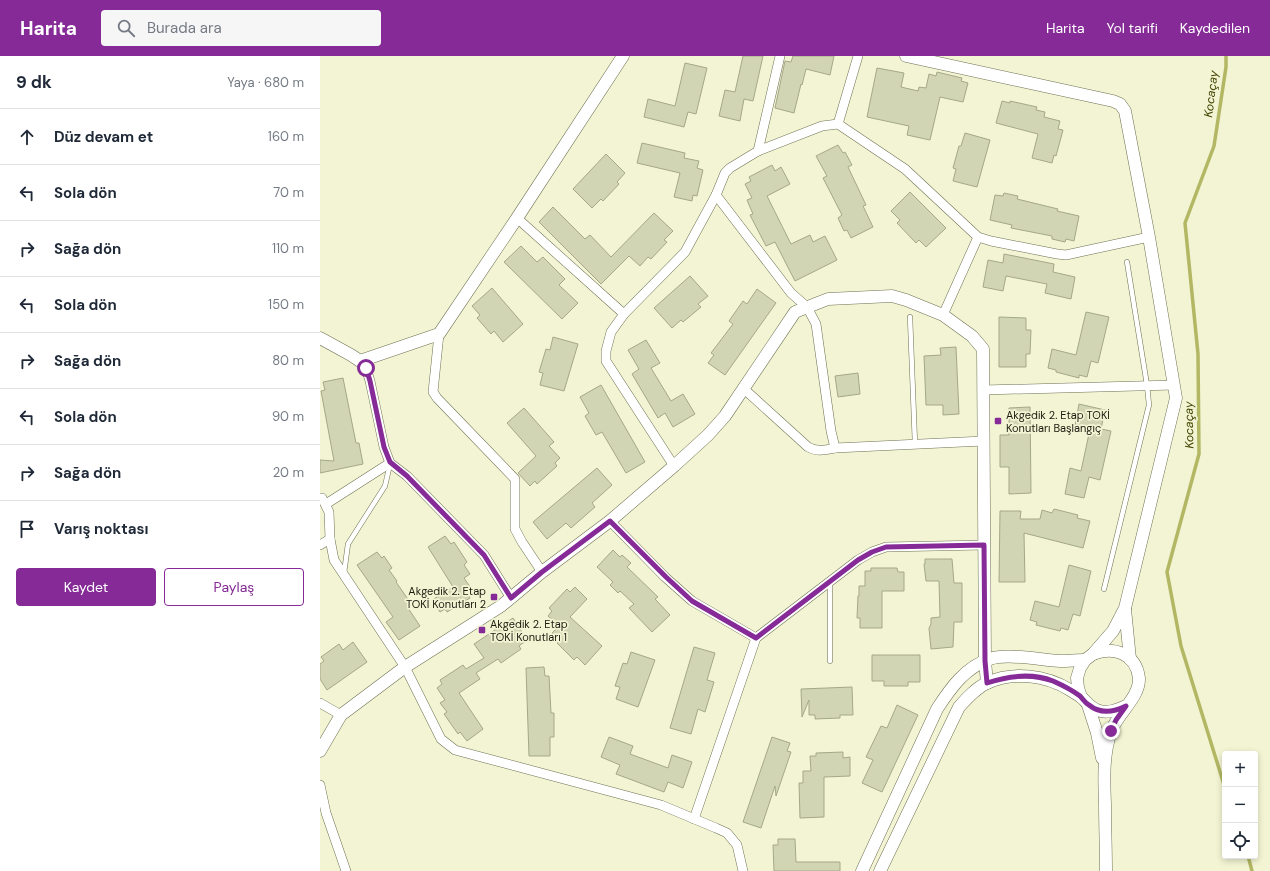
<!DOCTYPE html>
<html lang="tr">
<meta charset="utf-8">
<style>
body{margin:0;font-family:"DM Sans",sans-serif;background:#f6f6f7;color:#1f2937}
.controls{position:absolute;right:12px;bottom:12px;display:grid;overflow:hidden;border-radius:4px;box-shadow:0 2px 6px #0003}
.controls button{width:36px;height:36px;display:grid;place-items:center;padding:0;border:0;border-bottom:1px solid #e0e1e3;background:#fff;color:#1f2937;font:20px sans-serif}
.stop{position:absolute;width:12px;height:12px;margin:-9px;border:3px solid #852a96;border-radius:50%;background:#fff}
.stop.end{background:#852a96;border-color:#fff;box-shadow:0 1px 4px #0008}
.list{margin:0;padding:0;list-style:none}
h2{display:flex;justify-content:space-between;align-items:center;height:52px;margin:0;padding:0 16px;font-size:17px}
h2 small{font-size:13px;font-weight:400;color:#747a83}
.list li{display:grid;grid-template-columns:26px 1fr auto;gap:12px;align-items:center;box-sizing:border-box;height:56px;padding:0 16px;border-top:1px solid #e0e1e3}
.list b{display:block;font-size:15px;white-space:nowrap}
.list em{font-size:13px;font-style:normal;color:#747a83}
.actions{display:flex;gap:8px;padding:12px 16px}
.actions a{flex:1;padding:9px 0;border:1px solid #852a96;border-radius:4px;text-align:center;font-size:14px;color:#852a96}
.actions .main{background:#852a96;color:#fff}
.icon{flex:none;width:22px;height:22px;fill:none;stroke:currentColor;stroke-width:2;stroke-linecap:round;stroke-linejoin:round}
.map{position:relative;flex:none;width:950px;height:815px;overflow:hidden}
header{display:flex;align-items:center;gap:24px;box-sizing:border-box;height:56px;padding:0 20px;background:#852a96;color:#fff}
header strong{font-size:19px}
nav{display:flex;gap:22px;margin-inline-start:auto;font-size:14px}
.search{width:280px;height:36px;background:#f6f6f7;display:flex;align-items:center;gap:10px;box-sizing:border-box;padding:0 14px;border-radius:4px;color:#747a83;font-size:15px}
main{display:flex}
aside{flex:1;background:#fff}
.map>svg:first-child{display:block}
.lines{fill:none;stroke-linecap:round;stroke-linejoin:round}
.stream{stroke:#b3b764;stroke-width:3.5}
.building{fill:#d2d5b4;stroke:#a5a888}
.service-casing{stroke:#6f7153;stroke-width:5.5}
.minor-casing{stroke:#6f7153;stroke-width:10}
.tertiary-casing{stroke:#6f7153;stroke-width:13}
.service{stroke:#fff;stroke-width:4.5}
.minor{stroke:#fff;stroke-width:9}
.tertiary{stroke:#fff;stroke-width:12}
.route{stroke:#852a96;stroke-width:5}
.poi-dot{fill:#852a96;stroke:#f2f4d3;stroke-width:1.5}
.labels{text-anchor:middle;stroke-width:3.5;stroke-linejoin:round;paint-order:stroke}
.poi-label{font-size:11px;fill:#1a1a0f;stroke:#f2f4d3;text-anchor:start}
.water-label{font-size:12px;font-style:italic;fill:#434400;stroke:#f2f4d3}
</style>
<header>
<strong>Harita</strong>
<div class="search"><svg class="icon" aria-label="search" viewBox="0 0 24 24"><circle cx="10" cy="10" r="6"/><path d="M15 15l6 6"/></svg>Burada ara</div>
<nav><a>Harita</a><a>Yol tarifi</a><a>Kaydedilen</a></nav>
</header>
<main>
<aside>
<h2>9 dk<small>Yaya · 680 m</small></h2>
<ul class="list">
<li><svg class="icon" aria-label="ahead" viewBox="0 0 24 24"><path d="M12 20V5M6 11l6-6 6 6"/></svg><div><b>Düz devam et</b></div><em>160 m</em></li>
<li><svg class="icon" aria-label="left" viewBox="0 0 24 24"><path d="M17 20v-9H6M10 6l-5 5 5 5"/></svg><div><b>Sola dön</b></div><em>70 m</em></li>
<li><svg class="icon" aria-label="right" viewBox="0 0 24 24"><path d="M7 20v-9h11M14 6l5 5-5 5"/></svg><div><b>Sağa dön</b></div><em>110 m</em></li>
<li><svg class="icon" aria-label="left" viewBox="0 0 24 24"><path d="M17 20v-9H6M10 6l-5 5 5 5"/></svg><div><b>Sola dön</b></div><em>150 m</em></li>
<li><svg class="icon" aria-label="right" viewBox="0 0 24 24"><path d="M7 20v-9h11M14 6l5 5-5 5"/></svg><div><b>Sağa dön</b></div><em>80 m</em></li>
<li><svg class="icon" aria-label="left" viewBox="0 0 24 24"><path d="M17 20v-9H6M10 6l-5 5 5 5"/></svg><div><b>Sola dön</b></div><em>90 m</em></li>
<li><svg class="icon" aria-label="right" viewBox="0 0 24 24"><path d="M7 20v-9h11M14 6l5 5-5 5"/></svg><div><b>Sağa dön</b></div><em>20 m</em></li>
<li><svg class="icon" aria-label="arrive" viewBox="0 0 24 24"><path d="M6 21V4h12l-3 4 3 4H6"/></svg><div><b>Varış noktası</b></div></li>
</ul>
<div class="actions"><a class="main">Kaydet</a><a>Paylaş</a></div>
</aside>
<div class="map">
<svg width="950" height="815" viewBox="0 0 950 815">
<rect width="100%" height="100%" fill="#f2f4d3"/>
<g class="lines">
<g class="stream">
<path d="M905,732L861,590L847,516L879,398L878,298L865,167L894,90L906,11V0"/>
<path d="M928,800L932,815"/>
</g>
</g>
<g class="building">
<path d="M423,0H443L433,45L424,43L420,65L399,60L405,34L415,36Z"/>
<path d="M473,0H514L510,19L486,13L482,29L481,28L474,57L455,52L465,5L471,6Z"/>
<path d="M365,7L387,12L376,58L368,56L364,71L324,61L328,43L355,50Z"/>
<path d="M557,12L584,17L581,31L598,35L599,31L606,32L609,18L616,20L617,16L642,22L641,25L648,27L643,46L620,41L610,84L587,79L589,70L547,61Z"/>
<path d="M682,45L690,47V45L717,51L716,54L725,56L724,61L740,65L738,73L743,74L736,100L734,99L732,107L712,102L718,78L676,67Z"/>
<path d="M645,77L670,84L657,131L633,125L636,113L633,112L639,90H641Z"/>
<path d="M322,87L365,97L364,102L379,105L377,112L383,114L377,140L373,139L372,145L354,141L360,117L317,107Z"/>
<path d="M518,89L523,97L525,96L532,109L528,111L546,149L543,150L553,171L531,182L527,174L524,175L518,162L522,159L503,122L507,120L496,100Z"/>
<path d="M286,98L305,117L297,126L299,128L283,145L281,143L272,152L253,133Z"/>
<path d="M452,109L455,115L461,111L470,128L447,140L471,188L490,179L493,186L505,180L517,204L475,225L455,186L446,190L430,159L433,158L427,144L432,142L425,128L431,125L429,121Z"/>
<path d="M590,136L626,172L606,191L599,184L596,187L577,167L580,164L571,155Z"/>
<path d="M684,137L698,140L697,143L738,153L737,155L759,160L754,185L746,183L745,186L732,183V180L691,172L692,169L670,164L675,139L683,140Z"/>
<path d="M233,151L265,183L270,179L291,201L334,157L353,175L344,184L347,186L331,203L328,201L320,210L309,200L281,228L219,166Z"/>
<path d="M201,190L217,206L223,201L245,223L239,229L258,247L242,263L184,206Z"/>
<path d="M684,198L734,208L733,216L755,221L751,243L725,237L727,228L686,220L683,235L663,231L668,204L683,207Z"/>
<path d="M370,220L388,240L378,248L381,251L363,266L361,264L352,272L334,252Z"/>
<path d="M172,232L203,268L183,286L174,275L171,278L157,262L160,259L152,250Z"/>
<path d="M437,233L456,247L405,319L388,307L394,299L391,297L413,268L409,265L423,245L427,248Z"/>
<path d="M766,256L789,261L778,307L771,305L767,321L759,319V322L736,316V314L728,312L732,293L756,299Z"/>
<path d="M679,261L706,262V274H711L710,298H706V311H679Z"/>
<path d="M233,281L258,288L244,335L220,329L223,317L219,316L226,293L230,294Z"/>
<path d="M326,284L340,307L331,312L351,345L363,338L375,358L353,371L345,357L338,362L312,318L319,313L308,294Z"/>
<path d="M636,291L639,358L623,359V349H606L604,300L621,299L620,292Z"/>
<path d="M538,317L540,338L518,341L515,320Z"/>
<path d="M23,322L36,387H39L43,408L0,417V404L14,405L1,335L5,334L3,326Z"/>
<path d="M281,329L325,406L306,417L282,376L276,379L265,360L269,357L260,341Z"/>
<path d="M759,348L785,354L781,373L791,375L780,424L769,421L764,442L745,438L750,412L761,415L770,373L755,370Z"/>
<path d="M710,351L711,437L689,438V411H680V379H689V352Z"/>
<path d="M204,352L234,386L229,390L240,402L235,407L237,410L217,428L215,425L210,430L198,417L216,400L187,367Z"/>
<path d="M277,412L292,429L272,447L275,451L251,472L246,467L227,483L213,466Z"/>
<path d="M734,453L758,459L757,462L770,465L763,492L704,477L705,526H679L680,455H701L700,463H720L722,454L732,457Z"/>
<path d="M125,480L131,488L134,486L147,506L144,509L150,518L144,522L153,535L148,538L150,542L127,556L125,553L120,556L112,544L133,531L108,491Z"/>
<path d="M293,494L300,501L302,499L311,507L307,511L338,541L335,543L350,559L332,576L309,552L314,548L300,535L298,537L290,529L293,526L277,511Z"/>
<path d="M57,496L62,502L64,500L72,512L69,514L77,525L76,526L92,549L88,552L100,570L79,584L66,566L73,561L37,509Z"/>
<path d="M605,503H632L634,527H642V566H634L633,591L611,593L609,572L611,568V562L620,561L619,525H606L604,508H605Z"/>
<path d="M749,509L771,515L760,560L753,558L748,574L741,572L740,575L716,569L717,566L710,564L715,545L739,551Z"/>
<path d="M551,512H577L578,516H584V535H562V572H540V562H537L538,540H539V530H545V515H551Z"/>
<path d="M255,531L267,543L250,561L282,590L265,609L257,601L254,604L237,587L240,584L232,577L239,570L228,560L232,555L229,552L247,533L250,536Z"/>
<path d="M193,562L207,584L199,590L201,593L181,607L178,603L156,617L160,623L139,637L163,673L147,685L140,676L138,678L124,658L127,656L120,647L125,644L117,632L122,628L120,624L143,609L146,613L164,602L154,588Z"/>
<path d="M33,586L47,606L7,634L0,623V608L4,605L1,601L19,588L23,594Z"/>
<path d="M374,591L395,597L387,624L394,626L385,656L378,653L371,678L350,672Z"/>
<path d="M311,596L335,604L318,651L296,643L300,631L295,630L303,607L307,608Z"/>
<path d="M552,599H600V626H588V630H564V625H552Z"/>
<path d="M224,611L225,620H229L231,657H234V681H230V700H209L206,612Z"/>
<path d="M532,631L533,659H520V662L495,663V659H489V644L482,661L481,633Z"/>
<path d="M577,649L598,659L562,736L542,727L553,704L546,701L561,670L567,672Z"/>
<path d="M289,681L313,690L310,698L348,712L352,699L372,706L363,732L348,726L344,736L296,718L300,709L281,701Z"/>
<path d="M452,681L470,687L467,695L471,696L456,740L455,730L441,772L423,766Z"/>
<path d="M523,696V702L530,701V720L504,721V761L480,762L479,727H483V715H491L490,700H496V697Z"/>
<path d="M458,783H475L476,806H520V815H454L453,789H458Z"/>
</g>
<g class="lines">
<g class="service-casing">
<g id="service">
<path d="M590,261L595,388"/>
<path d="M24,517L28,488L65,430L70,408"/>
<path d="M510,526V605"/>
<path d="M784,533L829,349L827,329L807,206"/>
</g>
</g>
<g class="minor-casing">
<g id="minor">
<path d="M518,68L538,0"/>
<path d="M438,95L460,0"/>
<path d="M396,139L471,237L487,251L496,268L511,375L515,392"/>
<path d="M197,162L304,258"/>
<path d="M623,259L658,181"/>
<path d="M119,278L113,336L117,342L195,423V473L202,486L222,516"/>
<path d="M40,305L46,312L50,325L64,391L70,407L87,420L164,499L191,542"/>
<path d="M423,332L488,391C497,396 504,394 515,392L664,385"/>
<path d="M664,334L854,329"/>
<path d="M354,410L286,305V295L291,276L304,258L365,196L396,139L405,117L410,112L438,95L502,70L518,68L585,113L658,181L671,185L737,198L746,199L829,181"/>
<path d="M0,442H2L9,456L10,483L14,504L85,611L121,683L135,694L341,749L396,772L407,777L417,789L423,815"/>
<path d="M6,448L70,407"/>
<path d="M290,465L345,521L372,545L436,582"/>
<path d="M0,489L10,483"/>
<path d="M0,647L21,659"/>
<path d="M0,729L6,757L26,815"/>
<path d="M374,763L436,582L538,504L552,496L566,491L664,489"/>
</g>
</g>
<g class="tertiary-casing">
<g id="tertiary">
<path d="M586,0L793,45L800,48L805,55L829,181L856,342L805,552L793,575L773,598L765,604L760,612L757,622L758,632L761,641"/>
<path d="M0,282L31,299L40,305L119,278L197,162L303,0"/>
<path d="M805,553L810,603"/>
<path d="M773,598C793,590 816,597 819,622C820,641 798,657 791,675C783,699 784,723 785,748C785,770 786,793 786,815"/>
<path d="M768,649L777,677L782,702"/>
<path d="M0,695L21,659L85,611L181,550L222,516L290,465L354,410L388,379L405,360L475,256L508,243L572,240L586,244L623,259L652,280L663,293L665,605L667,627"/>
<path d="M542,815L617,653C630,633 645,611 670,603C686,597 722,604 740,605C749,605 757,604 765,604"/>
<path d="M560,815L639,651C647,642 656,632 667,627C693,615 726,619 750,634C753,636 757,638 760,640C766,645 769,651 777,654C787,658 797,654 806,650"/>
</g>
</g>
<use href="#service" class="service"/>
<use href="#minor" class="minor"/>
<use href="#tertiary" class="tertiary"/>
</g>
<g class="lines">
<path class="route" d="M46,312L50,325L64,391L70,406L87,420L164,499L191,542L222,516L290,465L346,521L372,545L436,582L538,504L552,496L566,491L664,489L665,605L667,627C688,620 712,617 733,625C742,629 752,634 760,640C763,643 765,647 769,649C780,658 794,656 806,650L796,664L791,675"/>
</g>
<g class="poi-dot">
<rect x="674" y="361" width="8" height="8" rx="2"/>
<rect x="170" y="537" width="8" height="8" rx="2"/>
<rect x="158" y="570" width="8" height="8" rx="2"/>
</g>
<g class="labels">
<g class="poi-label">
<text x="686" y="363">Akgedik 2. Etap TOKİ<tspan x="686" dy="13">Konutları Başlangıç</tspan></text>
<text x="166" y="539" text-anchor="end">Akgedik 2. Etap<tspan x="166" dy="13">TOKİ Konutları 2</tspan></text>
<text x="170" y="572">Akgedik 2. Etap<tspan x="170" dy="13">TOKİ Konutları 1</tspan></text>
</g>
<g class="water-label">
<text transform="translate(891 38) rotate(-83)" y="4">Kocaçay</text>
<text transform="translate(869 369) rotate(-91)" y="4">Kocaçay</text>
</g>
</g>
</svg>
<div class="controls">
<button>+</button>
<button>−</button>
<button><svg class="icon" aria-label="locate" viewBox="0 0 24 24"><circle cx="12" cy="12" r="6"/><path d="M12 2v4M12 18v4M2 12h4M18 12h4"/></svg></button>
</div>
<div class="stop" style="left:46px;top:312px"></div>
<div class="stop end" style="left:791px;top:675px"></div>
</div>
</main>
